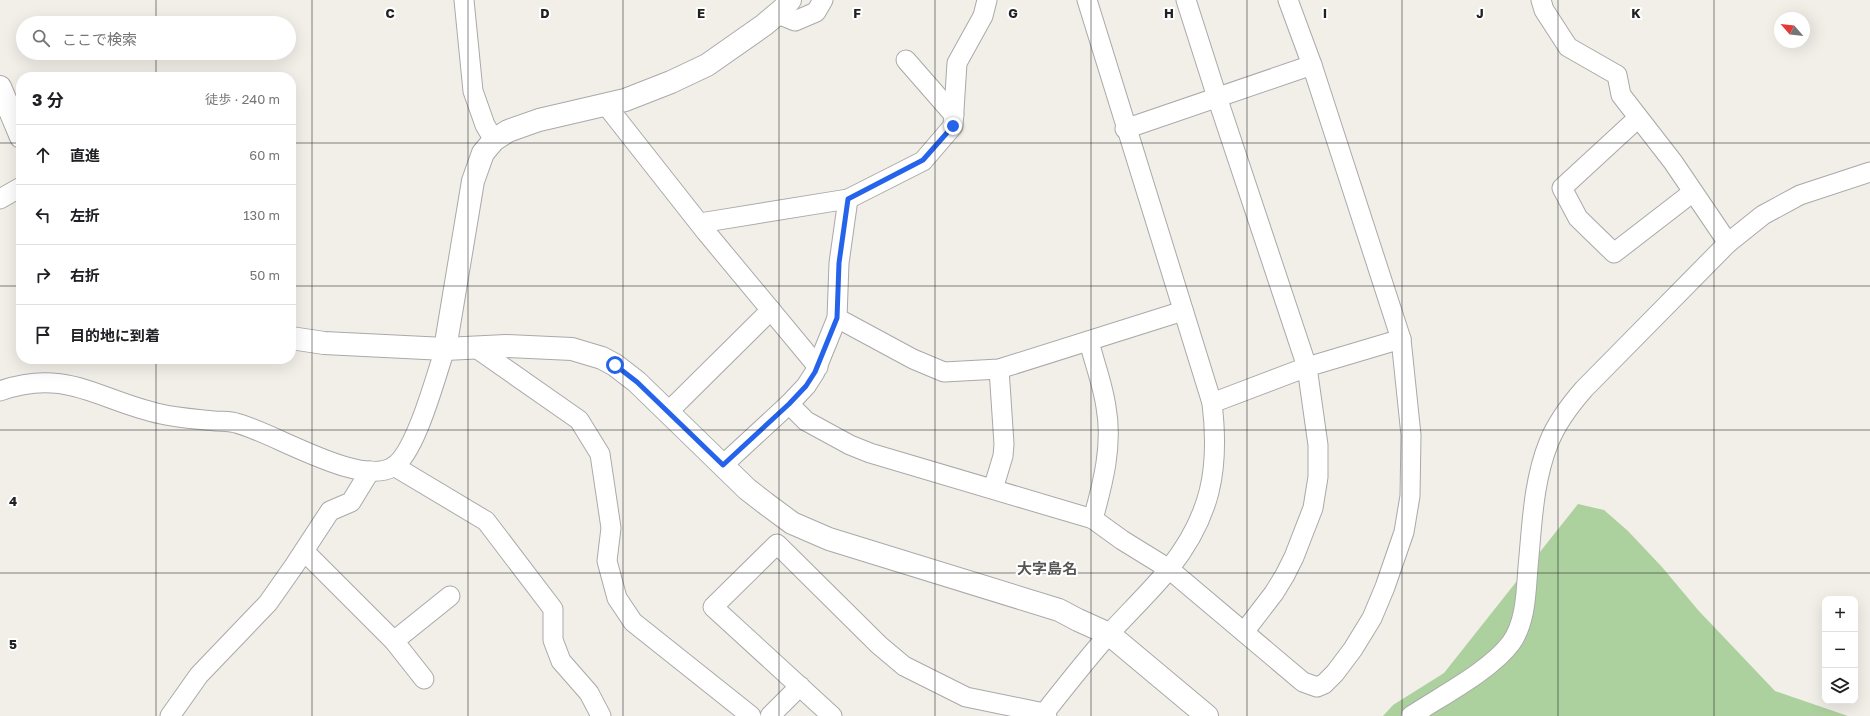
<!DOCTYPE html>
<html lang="ja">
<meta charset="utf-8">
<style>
body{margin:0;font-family:"Golos Text","Noto Sans JP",sans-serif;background:#f2f2f2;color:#202124}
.controls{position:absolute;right:12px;bottom:12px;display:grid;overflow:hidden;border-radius:8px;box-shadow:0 4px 16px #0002}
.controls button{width:36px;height:36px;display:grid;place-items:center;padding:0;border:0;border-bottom:1px solid #e0e0e0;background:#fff;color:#202124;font:20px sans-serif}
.compass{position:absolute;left:1774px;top:12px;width:36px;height:36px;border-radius:50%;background:#fff;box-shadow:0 4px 16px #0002;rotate:298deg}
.stop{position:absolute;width:12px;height:12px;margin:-9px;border:3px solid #2563eb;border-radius:50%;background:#fff}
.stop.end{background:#2563eb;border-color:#fff;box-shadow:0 1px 4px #0008}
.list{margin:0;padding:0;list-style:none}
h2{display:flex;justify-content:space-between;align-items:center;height:52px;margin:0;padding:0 16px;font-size:17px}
h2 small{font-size:13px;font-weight:400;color:#757577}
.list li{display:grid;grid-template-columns:26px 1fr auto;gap:12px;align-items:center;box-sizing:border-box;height:60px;padding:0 16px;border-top:1px solid #e0e0e0}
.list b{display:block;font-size:15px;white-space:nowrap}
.list em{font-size:13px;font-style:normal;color:#757577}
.icon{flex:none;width:22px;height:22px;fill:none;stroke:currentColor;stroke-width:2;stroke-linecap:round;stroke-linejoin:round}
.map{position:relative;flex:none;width:1870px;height:716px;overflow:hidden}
.search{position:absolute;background:#fff;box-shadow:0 4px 16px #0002;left:16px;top:16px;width:280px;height:44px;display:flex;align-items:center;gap:10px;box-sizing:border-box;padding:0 14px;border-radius:22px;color:#757577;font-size:15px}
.panel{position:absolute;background:#fff;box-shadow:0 4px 16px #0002;left:16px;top:72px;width:280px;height:292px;border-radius:16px}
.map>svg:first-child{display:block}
.forest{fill:#add19e}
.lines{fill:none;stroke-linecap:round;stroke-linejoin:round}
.minor-casing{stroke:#a9a9a9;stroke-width:21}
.tertiary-casing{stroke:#a9a9a9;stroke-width:24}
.minor{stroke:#fff;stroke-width:19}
.tertiary{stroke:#fff;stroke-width:22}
.route{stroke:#2563eb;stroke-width:5}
.grid{fill:none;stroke:#222;stroke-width:1;stroke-opacity:0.55}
.labels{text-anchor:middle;stroke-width:4;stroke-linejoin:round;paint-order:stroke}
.quarter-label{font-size:15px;font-weight:bold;fill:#555;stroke:#fff}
.grid-label{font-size:13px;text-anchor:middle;font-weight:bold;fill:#222;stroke:#fff;stroke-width:4;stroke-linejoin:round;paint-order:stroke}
</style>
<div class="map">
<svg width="1870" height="716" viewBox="0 0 1870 716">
<rect width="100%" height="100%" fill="#f2efe9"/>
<path class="forest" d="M1578,504L1604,510L1628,531L1662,567L1698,610L1775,691L1848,716H1383L1393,705L1444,673Z"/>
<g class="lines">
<g class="minor-casing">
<g id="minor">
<path d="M464,0L473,91L485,125L494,140"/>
<path d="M1186,0L1217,97L1307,367L1318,445V477L1313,508L1294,557L1285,575L1274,593L1244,632"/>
<path d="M1541,0L1544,10L1568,47L1617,75L1621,95L1673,162L1728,243"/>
<path d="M778,14L795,21L816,12L823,0"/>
<path d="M906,60L954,115"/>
<path d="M606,105L706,232L818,367"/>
<path d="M1638,118L1562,188L1578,218L1614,253L1693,192"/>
<path d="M1125,129L1312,65"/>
<path d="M0,199L21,187"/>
<path d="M700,223L848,199L923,161L953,126L957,63L983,16L987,0"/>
<path d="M837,318L913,359L944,372L999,369L1183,311"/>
<path d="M1089,341C1094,362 1103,385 1106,407C1113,445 1103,483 1093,519"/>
<path d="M476,348L579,420L600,454L611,528L607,561L617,598L633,622L751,716"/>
<path d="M0,391C66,367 100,401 161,414C178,418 197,419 215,421C221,421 229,421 236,423C273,432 358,487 393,467C416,453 436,375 445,349"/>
<path d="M1212,403L1307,367L1401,339"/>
<path d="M789,404L806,421L850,445L870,453L1093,519L1122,540L1169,569L1303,682L1317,687L1324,684L1335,673L1353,649L1372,618L1385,587L1404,532L1410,496L1411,435L1401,339L1312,65L1288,0"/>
<path d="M668,412L771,310"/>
<path d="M723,465L789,404L806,386L815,372L837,318L839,263L848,199"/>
<path d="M394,466L486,521L553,609V640L561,661L589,693L601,716"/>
<path d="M993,489L1003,456L1004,444L999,369"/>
<path d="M304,551L394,641L424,679"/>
<path d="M394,641L450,596"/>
<path d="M170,716L199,675L268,603L294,566L330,511L351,502L370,471"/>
<path d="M770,716L800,686"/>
<path d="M832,716L713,607L777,544L879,645L904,666L966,697L1044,713L1047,716"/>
<path d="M1042,716C1064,688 1086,660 1109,634C1129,612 1151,591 1169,569C1211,516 1220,469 1212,403L1087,0"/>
<path d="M1411,716C1441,696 1490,671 1511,643C1526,622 1526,592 1528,567C1532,526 1533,481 1549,442C1557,422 1570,405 1584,389L1728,243L1763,215L1800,195L1870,172"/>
</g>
</g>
<g class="tertiary-casing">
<g id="tertiary">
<path d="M0,87L21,137"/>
<path d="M291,338L324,343L445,349L506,346L572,349L602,358L615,365L637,382L747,489L765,503L792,523L829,539L1059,610L1078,620L1109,634L1207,716"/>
<path d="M445,349L473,181L483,153L494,140L508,131L539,120L625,100L671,82L707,65L764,25L783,9L790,0"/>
</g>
</g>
<use href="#minor" class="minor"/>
<use href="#tertiary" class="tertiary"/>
</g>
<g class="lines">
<path class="route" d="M615,365L637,382L723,465L789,404L806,386L815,372L837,318L839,263L848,199L923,160L953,126"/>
</g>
<path class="grid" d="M156,0V23M312,0V716M468,0V716M623,0V716M779,0V716M935,0V716M1091,0V716M1247,0V716M1402,0V716M1558,0V716M1714,0V716M156,53V77M0,143H21M291,143H1870M0,286H21M291,286H1870M156,359V716M0,430H1870M0,573H1870"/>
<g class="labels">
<g class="quarter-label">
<text x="1047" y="574">大字島名</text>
</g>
</g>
<g class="grid-label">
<text x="390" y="18">C</text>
<text x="545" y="18">D</text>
<text x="701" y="18">E</text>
<text x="857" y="18">F</text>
<text x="1013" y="18">G</text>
<text x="1169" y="18">H</text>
<text x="1325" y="18">I</text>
<text x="1480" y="18">J</text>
<text x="1636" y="18">K</text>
<text x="13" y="506">4</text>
<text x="13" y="649">5</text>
</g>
</svg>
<div class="controls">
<button>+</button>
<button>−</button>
<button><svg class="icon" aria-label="layers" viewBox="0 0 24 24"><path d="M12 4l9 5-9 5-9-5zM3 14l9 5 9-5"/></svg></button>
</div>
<svg class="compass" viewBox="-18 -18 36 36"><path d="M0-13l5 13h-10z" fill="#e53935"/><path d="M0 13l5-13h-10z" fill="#757577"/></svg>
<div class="stop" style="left:615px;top:365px"></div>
<div class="stop end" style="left:953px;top:126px"></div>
<div class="search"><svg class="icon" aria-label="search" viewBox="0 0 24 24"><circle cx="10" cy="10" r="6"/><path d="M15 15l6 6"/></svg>ここで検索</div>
<section class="panel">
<h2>3 分<small>徒歩 · 240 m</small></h2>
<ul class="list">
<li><svg class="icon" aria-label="ahead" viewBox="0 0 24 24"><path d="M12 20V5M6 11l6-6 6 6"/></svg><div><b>直進</b></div><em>60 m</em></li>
<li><svg class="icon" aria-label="left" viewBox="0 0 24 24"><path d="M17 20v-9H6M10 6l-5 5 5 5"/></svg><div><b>左折</b></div><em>130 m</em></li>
<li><svg class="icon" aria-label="right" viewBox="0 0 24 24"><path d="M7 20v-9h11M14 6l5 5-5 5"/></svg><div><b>右折</b></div><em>50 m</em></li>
<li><svg class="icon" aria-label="arrive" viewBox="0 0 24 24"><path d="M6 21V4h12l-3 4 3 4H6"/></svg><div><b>目的地に到着</b></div></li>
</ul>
</section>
</div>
